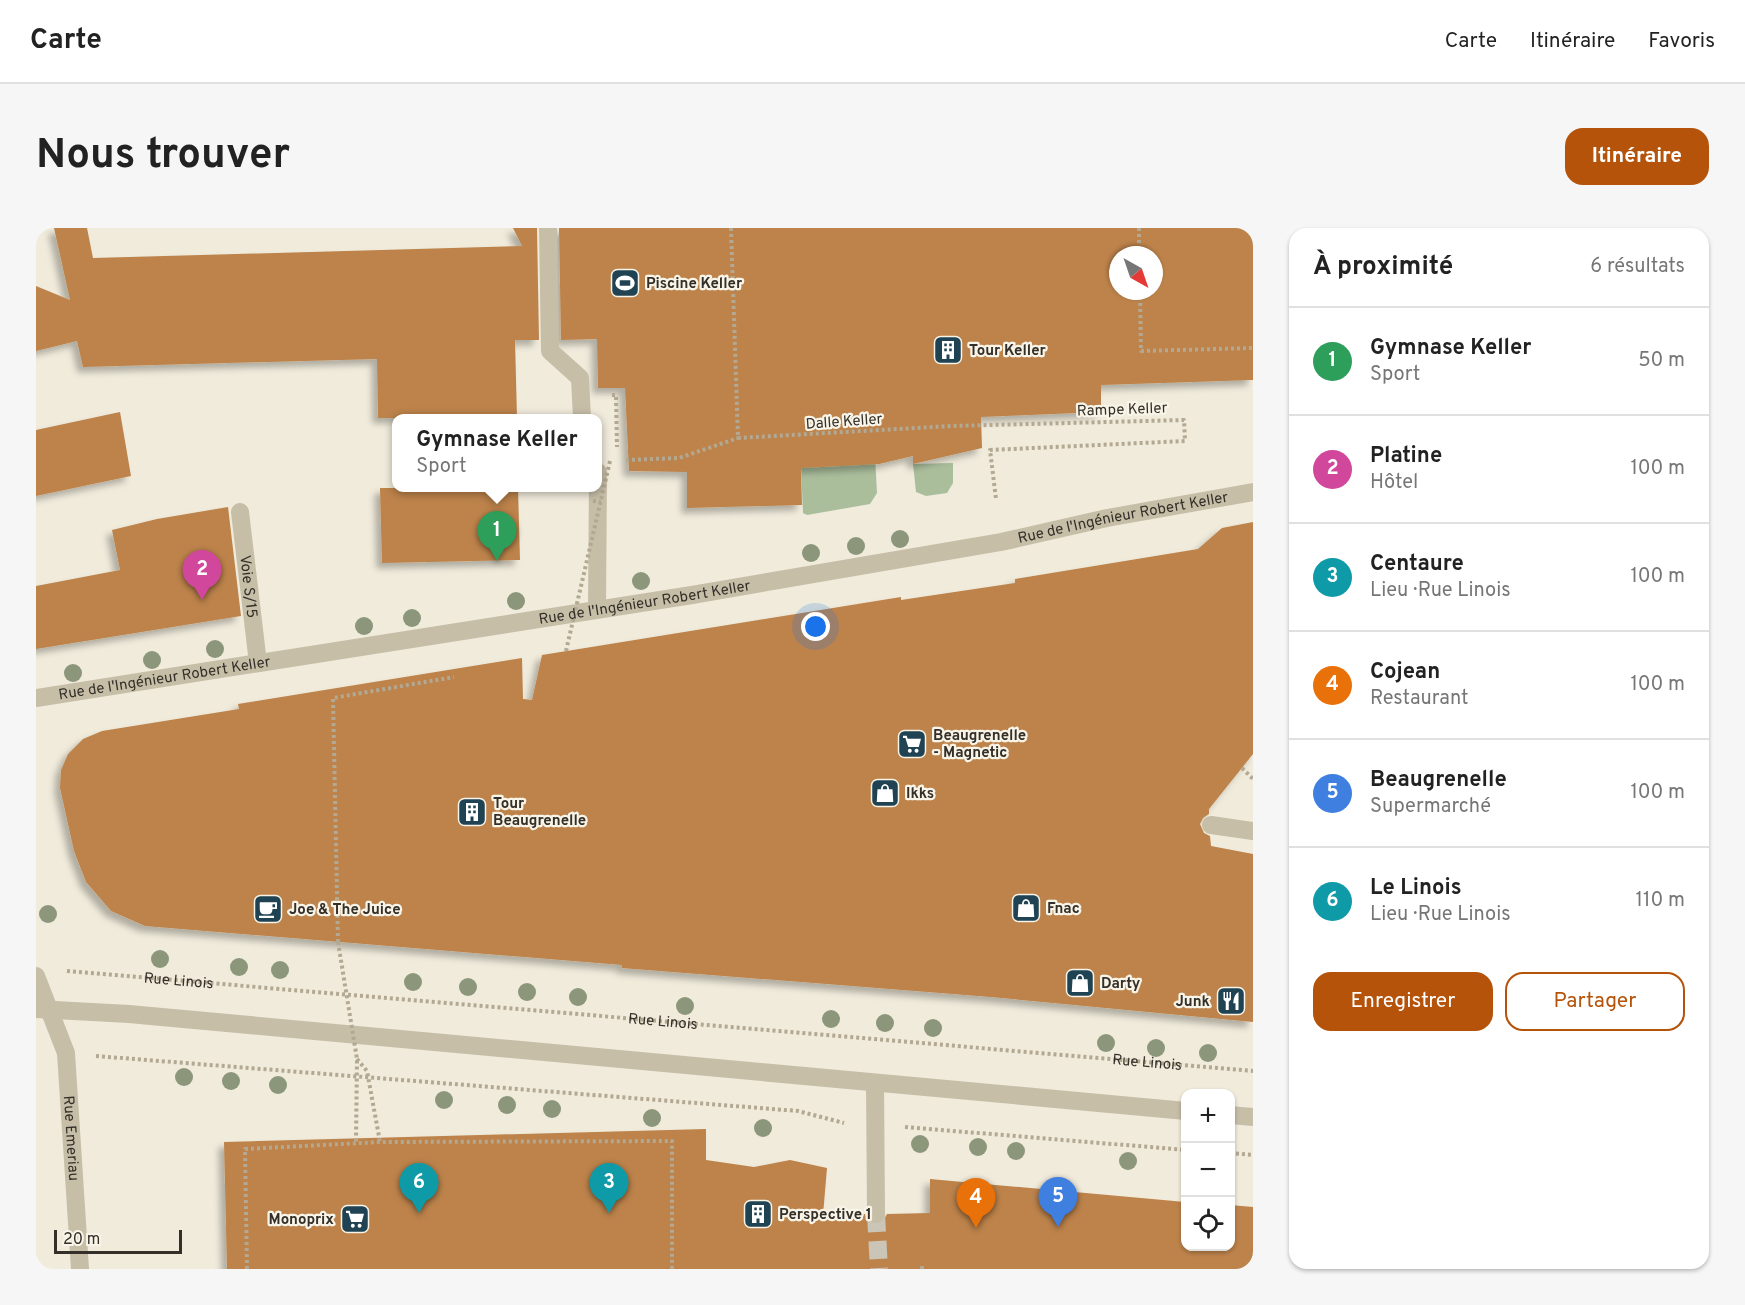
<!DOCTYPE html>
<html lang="fr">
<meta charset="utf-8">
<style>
body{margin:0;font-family:Overpass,sans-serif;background:#f6f6f6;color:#222}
.controls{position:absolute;right:18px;bottom:18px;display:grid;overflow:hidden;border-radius:12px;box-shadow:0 2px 4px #0004}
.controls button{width:54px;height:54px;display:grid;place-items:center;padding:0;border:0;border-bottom:2px solid #e0e0e0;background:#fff;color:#222;font:30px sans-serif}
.compass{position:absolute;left:1073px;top:18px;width:54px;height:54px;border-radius:50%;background:#fff;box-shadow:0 2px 4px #0004;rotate:140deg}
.scale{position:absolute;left:18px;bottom:15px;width:128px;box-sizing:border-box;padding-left:6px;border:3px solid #342f28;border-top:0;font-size:16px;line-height:21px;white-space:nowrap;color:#342f28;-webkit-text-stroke:4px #f8f4e7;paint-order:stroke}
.you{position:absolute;left:780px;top:399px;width:21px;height:21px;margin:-15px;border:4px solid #fff;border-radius:50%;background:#1a73e8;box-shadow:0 0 0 9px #1a73e833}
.badge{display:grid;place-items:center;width:39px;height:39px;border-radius:50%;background:#b45309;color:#fff;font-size:20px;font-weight:700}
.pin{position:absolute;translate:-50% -50px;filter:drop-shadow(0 2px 3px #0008)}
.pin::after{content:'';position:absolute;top:32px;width:21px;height:18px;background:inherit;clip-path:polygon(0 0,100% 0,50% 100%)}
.popup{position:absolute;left:356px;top:186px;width:210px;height:78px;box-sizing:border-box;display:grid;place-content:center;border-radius:12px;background:#fff;filter:drop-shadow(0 2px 4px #0005);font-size:20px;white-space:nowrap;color:#767676}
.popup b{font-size:22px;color:#222}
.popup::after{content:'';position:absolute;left:50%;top:100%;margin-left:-12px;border:12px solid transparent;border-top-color:#fff}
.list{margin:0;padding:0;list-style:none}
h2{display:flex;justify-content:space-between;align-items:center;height:78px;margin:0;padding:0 24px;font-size:26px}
h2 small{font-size:20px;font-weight:400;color:#767676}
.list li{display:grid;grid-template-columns:39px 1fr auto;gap:18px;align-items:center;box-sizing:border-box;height:108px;padding:0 24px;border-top:2px solid #e0e0e0}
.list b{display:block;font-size:22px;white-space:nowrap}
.list p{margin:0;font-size:20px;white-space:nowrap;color:#767676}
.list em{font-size:20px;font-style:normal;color:#767676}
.actions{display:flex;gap:12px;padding:18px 24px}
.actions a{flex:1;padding:14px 0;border:2px solid #b45309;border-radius:18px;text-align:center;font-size:21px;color:#b45309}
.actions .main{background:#b45309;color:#fff}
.icon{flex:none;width:33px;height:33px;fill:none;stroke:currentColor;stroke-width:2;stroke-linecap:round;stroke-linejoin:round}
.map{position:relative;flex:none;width:1217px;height:1041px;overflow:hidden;border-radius:18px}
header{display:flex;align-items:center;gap:36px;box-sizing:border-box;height:84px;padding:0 30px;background:#fff;border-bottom:2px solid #e0e0e0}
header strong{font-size:28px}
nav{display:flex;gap:33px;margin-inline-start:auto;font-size:21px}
.intro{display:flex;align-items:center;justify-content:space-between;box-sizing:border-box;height:144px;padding:0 36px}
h1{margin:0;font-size:42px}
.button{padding:15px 27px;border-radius:18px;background:#b45309;color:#fff;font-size:21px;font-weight:700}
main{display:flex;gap:36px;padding:0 36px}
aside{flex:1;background:#fff;border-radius:18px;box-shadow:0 2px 4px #0004}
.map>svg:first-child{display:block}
.green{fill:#aabe9c}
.building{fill:#bd834b;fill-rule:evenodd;filter:url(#shadow)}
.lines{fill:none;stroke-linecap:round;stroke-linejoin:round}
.minor-tunnel{stroke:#cac5b7;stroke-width:18;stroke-dasharray:18 9;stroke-linecap:butt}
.path{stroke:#b3a892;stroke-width:4;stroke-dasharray:3 3;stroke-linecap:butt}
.minor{stroke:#c7bea8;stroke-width:18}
.path-bridge{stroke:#b3a892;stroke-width:4;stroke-dasharray:3 3;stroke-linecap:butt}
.tree{fill:#8c967b}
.labels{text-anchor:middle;stroke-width:4.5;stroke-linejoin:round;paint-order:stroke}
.poi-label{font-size:15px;font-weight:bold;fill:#342f28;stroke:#f8f4e7;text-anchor:start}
.street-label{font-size:15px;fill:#342f28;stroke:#f8f4e7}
</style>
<header>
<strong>Carte</strong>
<nav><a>Carte</a><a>Itinéraire</a><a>Favoris</a></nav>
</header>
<div class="intro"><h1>Nous trouver</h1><a class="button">Itinéraire</a></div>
<main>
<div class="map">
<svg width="1217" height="1041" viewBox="0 0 1217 1041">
<defs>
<filter id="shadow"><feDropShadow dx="-5.5" dy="5.5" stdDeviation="3" flood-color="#0004"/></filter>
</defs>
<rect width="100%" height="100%" fill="#f0ebdb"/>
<g class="green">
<path d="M839,228L841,265L834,276L771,287L767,285L765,239L802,238Z"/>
<path d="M917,235V255L911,265L890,268L880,264L877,236Z"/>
</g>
<g class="building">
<path d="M18,0H51L57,30L486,18L477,0H501L503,112H479L481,190H342L341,131L47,139L41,113L0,123V58L34,72Z"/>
<path d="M523,0H1217V152L1065,157V184L945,189L946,220L877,236V228L843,236L765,240L766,277L651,280V244L593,243L589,160H562L561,111L525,112ZM1082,27H1118V63H1082Z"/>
<path d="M84,184L95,248L0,268V202Z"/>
<path d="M344,260H482L484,332L346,335Z"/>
<path d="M192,279L205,388L0,421V358L84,342L76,302L121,291Z"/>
<path d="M1217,294V526L1173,581V586L1167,590L1164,596L1168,605L1174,608L1175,618L1217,626V794L955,769L586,740V737L109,698L75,683L50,654L38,623L24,560L25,542L32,526L47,511L66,503L203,481L202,476L486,430L487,471L496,472L506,427L865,369V372L979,355V351L1162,321L1186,300Z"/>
<path d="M670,901V932L718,939L754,932L791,940L787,987L829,986L831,992L840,997L846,995L851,986L894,985V951L1149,974V1018H1194V977L1217,979V1041H191L188,914Z"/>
</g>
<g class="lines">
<path class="minor-tunnel" d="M840,986L843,1041"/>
<g class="path">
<path d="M695,0L702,210L915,198L1148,192L1149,213L954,222L960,271"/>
<path d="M1103,0V27"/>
<path d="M1104,63L1105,123L1217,120"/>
<path d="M576,167H580L581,219"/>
<path d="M590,232L643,230L702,210"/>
<path d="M1206,540L1217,551"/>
<path d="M302,714L297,470L418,449"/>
<path id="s1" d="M31,743L1217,843"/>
<path d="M60,828L762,883L808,895"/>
<path d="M869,899L1150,922"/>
<path d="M1194,925L1217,927"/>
<path d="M886,1038V1041"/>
<path d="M211,1041L209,921L344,914L636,913V1041"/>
</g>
<g class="minor">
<path d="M512,0L514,123L544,150L546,190"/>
<path id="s2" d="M204,284L222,435"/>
<path d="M561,381L562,244"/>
<path id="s3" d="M0,470L656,367L965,314L1071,290L1217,264"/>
<path d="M1175,597L1217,603"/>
<path id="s4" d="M0,748L30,825L44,1041"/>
<path d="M0,781L93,786L1150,883"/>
<path d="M839,855L840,986"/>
<path d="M1194,887L1217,889"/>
</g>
<g class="path-bridge">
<path d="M557,273L565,274"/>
<path d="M530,423L574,233"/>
<path d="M302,714L321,831L320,915"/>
<path d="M321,831L331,843L344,914"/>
</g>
</g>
<g class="tree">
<circle cx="864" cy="311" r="9"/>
<circle cx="820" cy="318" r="9"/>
<circle cx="775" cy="325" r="9"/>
<circle cx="605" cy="353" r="9"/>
<circle cx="480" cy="373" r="9"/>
<circle cx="376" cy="390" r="9"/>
<circle cx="328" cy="398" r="9"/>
<circle cx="179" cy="421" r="9"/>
<circle cx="116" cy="432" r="9"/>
<circle cx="37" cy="445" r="9"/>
<circle cx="12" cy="686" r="9"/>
<circle cx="124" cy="731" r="9"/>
<circle cx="203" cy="739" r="9"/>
<circle cx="244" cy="742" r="9"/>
<circle cx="377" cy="754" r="9"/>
<circle cx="432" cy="759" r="9"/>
<circle cx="491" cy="764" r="9"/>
<circle cx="542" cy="769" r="9"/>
<circle cx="649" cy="778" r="9"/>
<circle cx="795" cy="791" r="9"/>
<circle cx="849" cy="795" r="9"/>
<circle cx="897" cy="800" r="9"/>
<circle cx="1070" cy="815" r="9"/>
<circle cx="1120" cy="820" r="9"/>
<circle cx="1172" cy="825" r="9"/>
<circle cx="148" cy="849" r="9"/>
<circle cx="195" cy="853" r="9"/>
<circle cx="242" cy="857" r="9"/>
<circle cx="408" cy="872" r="9"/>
<circle cx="471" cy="877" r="9"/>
<circle cx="516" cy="881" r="9"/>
<circle cx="616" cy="890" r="9"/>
<circle cx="727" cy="900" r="9"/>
<circle cx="884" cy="916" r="9"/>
<circle cx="942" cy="919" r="9"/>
<circle cx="980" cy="923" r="9"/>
<circle cx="1092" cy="933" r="9"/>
</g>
<defs>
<g id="stadium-square" transform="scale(1.5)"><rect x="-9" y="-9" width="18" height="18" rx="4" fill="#204353" stroke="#f8f4e7"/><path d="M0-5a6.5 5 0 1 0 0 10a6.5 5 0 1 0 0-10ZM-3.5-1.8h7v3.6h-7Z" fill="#fff"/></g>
<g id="building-square" transform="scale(1.5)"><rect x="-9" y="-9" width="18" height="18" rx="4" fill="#204353" stroke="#f8f4e7"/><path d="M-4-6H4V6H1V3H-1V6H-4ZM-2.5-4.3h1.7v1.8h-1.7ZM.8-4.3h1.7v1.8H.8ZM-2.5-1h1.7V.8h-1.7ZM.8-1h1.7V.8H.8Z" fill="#fff"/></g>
<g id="supermarket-square" transform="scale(1.5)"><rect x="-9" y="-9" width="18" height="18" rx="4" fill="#204353" stroke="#f8f4e7"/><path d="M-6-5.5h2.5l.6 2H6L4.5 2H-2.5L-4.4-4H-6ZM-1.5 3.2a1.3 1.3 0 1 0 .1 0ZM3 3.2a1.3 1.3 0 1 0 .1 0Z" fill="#fff"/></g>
<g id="shop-square" transform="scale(1.5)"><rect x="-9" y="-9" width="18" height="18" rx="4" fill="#204353" stroke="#f8f4e7"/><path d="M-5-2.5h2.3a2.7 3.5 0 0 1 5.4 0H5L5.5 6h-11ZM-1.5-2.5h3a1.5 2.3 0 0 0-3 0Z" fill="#fff"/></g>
<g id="cafe-square" transform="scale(1.5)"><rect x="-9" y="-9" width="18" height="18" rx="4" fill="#204353" stroke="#f8f4e7"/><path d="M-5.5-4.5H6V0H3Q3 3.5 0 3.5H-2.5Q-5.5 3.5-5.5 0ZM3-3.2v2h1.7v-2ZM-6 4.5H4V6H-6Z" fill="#fff"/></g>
<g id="restaurant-square" transform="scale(1.5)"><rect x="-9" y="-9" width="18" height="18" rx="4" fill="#204353" stroke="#f8f4e7"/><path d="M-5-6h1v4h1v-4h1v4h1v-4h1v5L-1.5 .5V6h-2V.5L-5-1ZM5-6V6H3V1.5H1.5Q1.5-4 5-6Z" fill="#fff"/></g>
</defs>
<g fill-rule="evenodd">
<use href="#stadium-square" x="589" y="55"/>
<use href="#building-square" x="912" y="122"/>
<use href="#supermarket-square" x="876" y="516"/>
<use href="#shop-square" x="849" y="565"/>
<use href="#building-square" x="436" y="584"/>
<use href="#shop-square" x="990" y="680"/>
<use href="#cafe-square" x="232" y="681"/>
<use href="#shop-square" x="1044" y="755"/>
<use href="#restaurant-square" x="1195" y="773"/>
<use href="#building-square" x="722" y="986"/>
<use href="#supermarket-square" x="319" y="991"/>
</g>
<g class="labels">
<g class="poi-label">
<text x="610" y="60">Piscine Keller</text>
<text x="933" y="127">Tour Keller</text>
<text x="897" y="512">Beaugrenelle<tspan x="897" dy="17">- Magnetic</tspan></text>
<text x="870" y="570">Ikks</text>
<text x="457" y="580">Tour<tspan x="457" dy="17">Beaugrenelle</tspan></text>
<text x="1011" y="685">Fnac</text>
<text x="253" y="686">Joe &amp; The Juice</text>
<text x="1065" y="760">Darty</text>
<text x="1174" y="778" text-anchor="end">Junk</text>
<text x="743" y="991">Perspective 1</text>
<text x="298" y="996" text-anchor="end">Monoprix</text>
</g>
<g class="street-label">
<text transform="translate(1086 181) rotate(-2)" y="5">Rampe Keller</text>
<text transform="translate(808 193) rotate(-4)" y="5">Dalle Keller</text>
<text dy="5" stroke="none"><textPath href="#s3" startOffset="1102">Rue de l'Ingénieur Robert Keller</textPath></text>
<text dy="5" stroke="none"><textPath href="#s2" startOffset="75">Voie S/15</textPath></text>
<text dy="5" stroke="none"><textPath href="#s3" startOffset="616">Rue de l'Ingénieur Robert Keller</textPath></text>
<text dy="5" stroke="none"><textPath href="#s3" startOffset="130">Rue de l'Ingénieur Robert Keller</textPath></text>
<text dy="5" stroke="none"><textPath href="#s1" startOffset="112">Rue Linois</textPath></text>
<text dy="5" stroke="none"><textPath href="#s1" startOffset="598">Rue Linois</textPath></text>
<text dy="5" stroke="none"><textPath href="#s1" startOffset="1084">Rue Linois</textPath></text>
<text dy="5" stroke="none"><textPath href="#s4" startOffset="168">Rue Emeriau</textPath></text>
</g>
</g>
</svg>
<div class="controls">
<button>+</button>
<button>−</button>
<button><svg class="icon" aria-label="locate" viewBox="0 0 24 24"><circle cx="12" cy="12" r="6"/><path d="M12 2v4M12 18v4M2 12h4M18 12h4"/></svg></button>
</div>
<svg class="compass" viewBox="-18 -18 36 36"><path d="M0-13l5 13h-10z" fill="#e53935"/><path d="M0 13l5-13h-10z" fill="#767676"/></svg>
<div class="scale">20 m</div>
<div class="you"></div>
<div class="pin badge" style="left:461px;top:333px;background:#2e9e5b">1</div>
<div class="popup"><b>Gymnase Keller</b>Sport</div>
<div class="pin badge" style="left:166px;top:372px;background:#d1479c">2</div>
<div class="pin badge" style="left:573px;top:985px;background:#0f9aa8">3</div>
<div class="pin badge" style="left:940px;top:1000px;background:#e8710a">4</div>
<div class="pin badge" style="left:1022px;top:999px;background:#3f7fe0">5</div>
<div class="pin badge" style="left:383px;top:985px;background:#0f9aa8">6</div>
</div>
<aside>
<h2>À proximité<small>6 résultats</small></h2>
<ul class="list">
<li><span class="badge" style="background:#2e9e5b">1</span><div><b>Gymnase Keller</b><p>Sport</p></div><em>50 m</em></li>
<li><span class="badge" style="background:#d1479c">2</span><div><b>Platine</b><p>Hôtel</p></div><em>100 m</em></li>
<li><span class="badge" style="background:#0f9aa8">3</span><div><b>Centaure</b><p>Lieu · Rue Linois</p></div><em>100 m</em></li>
<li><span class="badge" style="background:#e8710a">4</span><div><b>Cojean</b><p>Restaurant</p></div><em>100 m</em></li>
<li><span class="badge" style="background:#3f7fe0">5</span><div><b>Beaugrenelle</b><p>Supermarché</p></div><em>100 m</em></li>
<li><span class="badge" style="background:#0f9aa8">6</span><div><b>Le Linois</b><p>Lieu · Rue Linois</p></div><em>110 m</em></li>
</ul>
<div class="actions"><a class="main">Enregistrer</a><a>Partager</a></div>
</aside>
</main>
